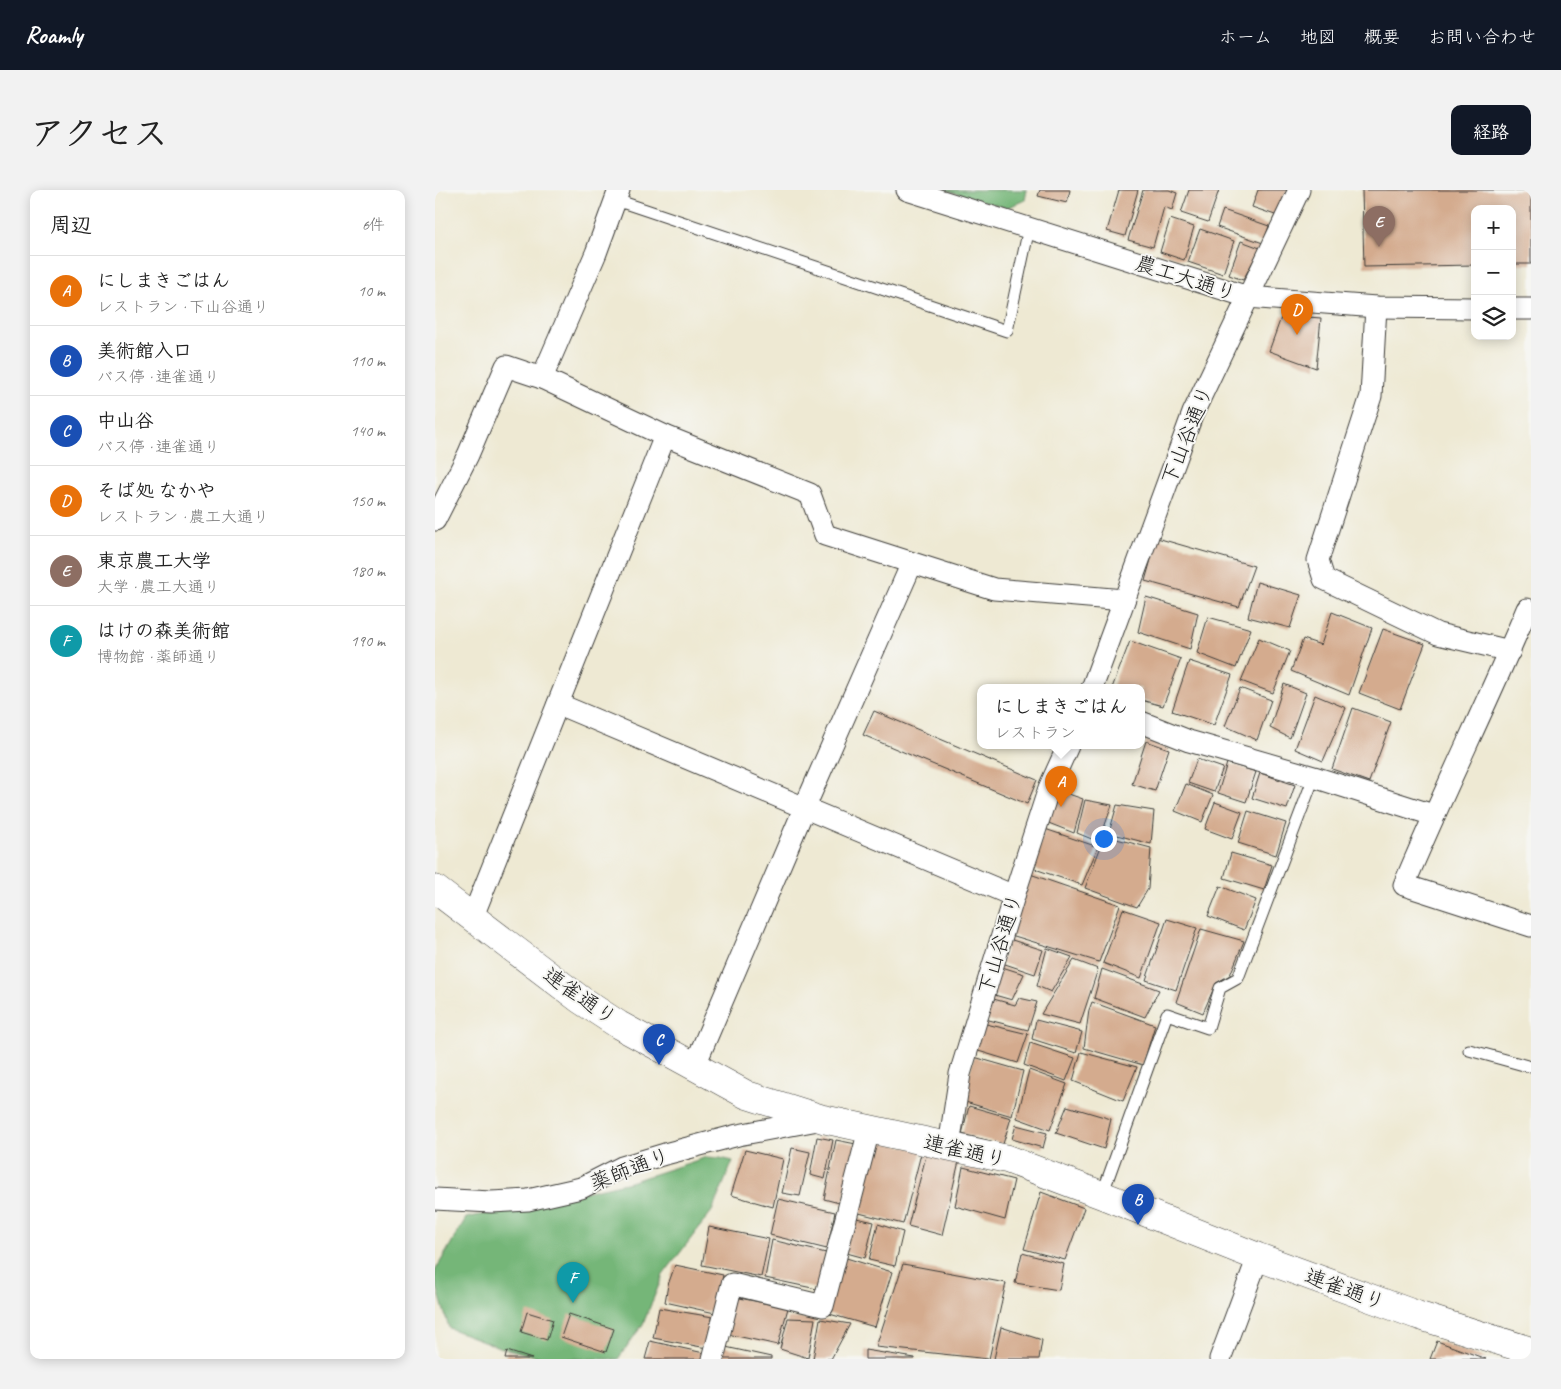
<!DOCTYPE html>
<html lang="ja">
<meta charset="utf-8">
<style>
body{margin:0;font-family:Caveat,"Klee One",sans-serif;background:#f2f2f2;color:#222}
.controls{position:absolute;right:15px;top:15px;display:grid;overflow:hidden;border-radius:10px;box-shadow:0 2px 12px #0003}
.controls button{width:45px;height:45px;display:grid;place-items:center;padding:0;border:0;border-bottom:1px solid #e0e0e0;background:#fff;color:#222;font:25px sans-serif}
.you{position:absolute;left:668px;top:648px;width:18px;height:18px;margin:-12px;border:4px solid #fff;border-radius:50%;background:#1a73e8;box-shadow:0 0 0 8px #1a73e833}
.badge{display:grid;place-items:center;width:32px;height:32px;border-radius:50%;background:#111827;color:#fff;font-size:16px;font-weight:700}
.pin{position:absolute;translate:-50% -41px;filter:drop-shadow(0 1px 2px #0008)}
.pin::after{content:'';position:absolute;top:26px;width:18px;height:15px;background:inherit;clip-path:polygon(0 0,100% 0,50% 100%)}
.popup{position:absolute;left:542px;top:494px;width:168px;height:65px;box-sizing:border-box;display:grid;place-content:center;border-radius:10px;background:#fff;filter:drop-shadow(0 1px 4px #0005);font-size:16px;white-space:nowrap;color:#767676}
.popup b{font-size:19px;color:#222}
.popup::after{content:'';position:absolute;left:50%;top:100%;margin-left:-10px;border:10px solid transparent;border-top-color:#fff}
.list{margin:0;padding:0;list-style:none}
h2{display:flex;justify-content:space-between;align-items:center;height:65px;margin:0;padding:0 20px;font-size:21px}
h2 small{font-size:16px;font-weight:400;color:#767676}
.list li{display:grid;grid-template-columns:32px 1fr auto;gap:15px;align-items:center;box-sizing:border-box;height:70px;padding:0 20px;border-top:1px solid #e0e0e0}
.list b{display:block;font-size:19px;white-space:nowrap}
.list p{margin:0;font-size:16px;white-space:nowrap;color:#767676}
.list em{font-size:16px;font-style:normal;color:#767676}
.icon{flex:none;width:28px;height:28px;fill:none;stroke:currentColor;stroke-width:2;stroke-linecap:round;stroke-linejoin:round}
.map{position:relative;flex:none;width:1096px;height:1169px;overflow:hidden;border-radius:10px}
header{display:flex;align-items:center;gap:30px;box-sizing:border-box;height:70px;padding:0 25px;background:#111827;color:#fff}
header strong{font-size:24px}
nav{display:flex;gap:28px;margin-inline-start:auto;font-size:18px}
.intro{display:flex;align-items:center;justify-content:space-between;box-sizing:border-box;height:120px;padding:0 30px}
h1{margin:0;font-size:35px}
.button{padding:12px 22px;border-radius:10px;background:#111827;color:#fff;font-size:18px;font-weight:700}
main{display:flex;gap:30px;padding:0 30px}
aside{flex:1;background:#fff;border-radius:10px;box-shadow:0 2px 12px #0003}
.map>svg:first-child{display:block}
.forest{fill:#74b678;stroke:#48694a}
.building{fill:#d4ab8e}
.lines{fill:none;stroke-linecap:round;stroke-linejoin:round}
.lane-casing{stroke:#3c3b37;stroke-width:13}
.street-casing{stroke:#3c3b37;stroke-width:23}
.secondary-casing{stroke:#3c3b37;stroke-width:29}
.lane{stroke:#fff;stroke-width:11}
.street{stroke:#fff;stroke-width:21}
.secondary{stroke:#fff;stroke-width:28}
.labels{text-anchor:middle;stroke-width:4;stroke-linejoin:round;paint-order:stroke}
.street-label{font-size:21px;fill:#1c1c1c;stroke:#f6f6f2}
</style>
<header>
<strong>Roamly</strong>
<nav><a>ホーム</a><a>地図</a><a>概要</a><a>お問い合わせ</a></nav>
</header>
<div class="intro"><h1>アクセス</h1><a class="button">経路</a></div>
<main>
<aside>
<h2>周辺<small>6件</small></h2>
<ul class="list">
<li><span class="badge" style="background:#e8710a">A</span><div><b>にしまきごはん</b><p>レストラン · 下山谷通り</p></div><em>10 m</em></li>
<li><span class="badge" style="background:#1a4fb4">B</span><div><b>美術館入口</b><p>バス停 · 連雀通り</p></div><em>110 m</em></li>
<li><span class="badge" style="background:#1a4fb4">C</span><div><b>中山谷</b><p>バス停 · 連雀通り</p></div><em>140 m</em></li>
<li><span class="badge" style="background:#e8710a">D</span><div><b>そば処 なかや</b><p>レストラン · 農工大通り</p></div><em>150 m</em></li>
<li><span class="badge" style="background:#8d6e63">E</span><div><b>東京農工大学</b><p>大学 · 農工大通り</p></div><em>180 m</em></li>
<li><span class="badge" style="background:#0f9aa8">F</span><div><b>はけの森美術館</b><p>博物館 · 薬師通り</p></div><em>190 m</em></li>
</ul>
</aside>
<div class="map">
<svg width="1096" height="1169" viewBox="0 0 1096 1169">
<rect width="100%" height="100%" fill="#f6f6f2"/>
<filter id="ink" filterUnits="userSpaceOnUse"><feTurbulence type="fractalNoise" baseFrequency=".02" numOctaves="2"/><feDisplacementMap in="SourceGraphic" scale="10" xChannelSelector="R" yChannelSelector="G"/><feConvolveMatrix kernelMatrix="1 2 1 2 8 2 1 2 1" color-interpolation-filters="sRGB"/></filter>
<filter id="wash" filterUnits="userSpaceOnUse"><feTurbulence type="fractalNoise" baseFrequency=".0096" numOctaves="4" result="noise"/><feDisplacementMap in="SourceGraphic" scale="20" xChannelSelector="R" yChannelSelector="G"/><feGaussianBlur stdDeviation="1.12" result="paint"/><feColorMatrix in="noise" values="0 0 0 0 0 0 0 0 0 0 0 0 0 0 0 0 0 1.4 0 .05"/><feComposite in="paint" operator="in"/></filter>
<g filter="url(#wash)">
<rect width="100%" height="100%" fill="#eee9d3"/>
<g class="forest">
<path d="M509,0H592L590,10L571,18Z"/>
<path d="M272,967L285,968L298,971L277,1021L228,1085L208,1134L183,1169H112L64,1157L14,1138L0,1090V1081L31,1028L195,992Z"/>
</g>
<g id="blocks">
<g class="building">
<path d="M605,0H635L632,13L603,6Z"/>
<path d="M684,0H703L690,46L672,41Z"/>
<path d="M708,0H734L742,3L737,20L729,17L718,57L693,50Z"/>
<path d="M754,0H784L773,32L746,23Z"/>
<path d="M823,0H852L843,26L817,17Z"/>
<path d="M927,0H1096V74H1077V19H1040V75L929,77Z"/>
<path d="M788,20L834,36L828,53L782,37Z"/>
<path d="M735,29L759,37L749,70L725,62Z"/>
<path d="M765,39L799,51L788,84L753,72Z"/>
<path d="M806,51L825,58L808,90L794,85Z"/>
<path d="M847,125L886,128L881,178L834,161Z"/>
<path d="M722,348L819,376L804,417L710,391Z"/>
<path d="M822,392L866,405L855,438L813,427Z"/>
<path d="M711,407L763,423L755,459L703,442Z"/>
<path d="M897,422L937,438L914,505L856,481L868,449L886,455Z"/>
<path d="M773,427L816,439L801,478L762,463Z"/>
<path d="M948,439L990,454L965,519L924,503Z"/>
<path d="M824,448L855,461L838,503L806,491Z"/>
<path d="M695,451L746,469L728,516L706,510V498H677Z"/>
<path d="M754,471L797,485L779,535L737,521Z"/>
<path d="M849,494L871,503L855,548L835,538Z"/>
<path d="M805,498L836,510L822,550L790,536Z"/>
<path d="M880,505L911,518L888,571L860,559Z"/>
<path d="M918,518L956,532L934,592L897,579Z"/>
<path d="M439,521L602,590L592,614L428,545Z"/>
<path d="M711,551L734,559L720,601L697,594Z"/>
<path d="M762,569L788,578L779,602L753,593Z"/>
<path d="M792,573L821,582L811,612L783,603Z"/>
<path d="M825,583L860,595L852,619L817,608Z"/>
<path d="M751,594L778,605L767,632L740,621Z"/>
<path d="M622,600L648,609L639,643L611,632Z"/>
<path d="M650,610L677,615L664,652L642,643Z"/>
<path d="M780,612L807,622L797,649L770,639Z"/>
<path d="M682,615L719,621L716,654L674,643Z"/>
<path d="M813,621L851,633L841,665L803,653Z"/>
<path d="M610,639L663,657L647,695L597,678Z"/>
<path d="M670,646L716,658L713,699L702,717L650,698Z"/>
<path d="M796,663L837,675L829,700L789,688Z"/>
<path d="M595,684L685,715L664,772L576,745Z"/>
<path d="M785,696L821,710L809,740L773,726Z"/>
<path d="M688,719L726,732L706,788L668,773Z"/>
<path d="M732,729L762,738L741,800L711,790Z"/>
<path d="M766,739L809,751L795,785L781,793L768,823L741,812Z"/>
<path d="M574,749L608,760L600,784L567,773Z"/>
<path d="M612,758L637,767L616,802L602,796Z"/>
<path d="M639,770L663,779L645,834L606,824Z"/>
<path d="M564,776L589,784L577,810L556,804Z"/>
<path d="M667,779L724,800L710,827L659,808Z"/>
<path d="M555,808L580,815L584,808L602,812L593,840L550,829Z"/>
<path d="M657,812L720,835L708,875L649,858L654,820Z"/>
<path d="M601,830L647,842L641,863L597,849Z"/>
<path d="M547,833L593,844L583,873L540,860Z"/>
<path d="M595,853L640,868L631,891L589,875Z"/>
<path d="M646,862L702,877L688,911L638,891Z"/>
<path d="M539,867L588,881L577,926L527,911Z"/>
<path d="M594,880L632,894L615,940L582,928Z"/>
<path d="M534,916L576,928L568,954L527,944Z"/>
<path d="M632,916L676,929L669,959L621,943Z"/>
<path d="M581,935L612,943L608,958L577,949Z"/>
<path d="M382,947L398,950L390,989L375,985Z"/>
<path d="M401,950L421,954L408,1014L389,1009Z"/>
<path d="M438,950L487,960L468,1034L420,1022Z"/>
<path d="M357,958L375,962L365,1006L347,1003Z"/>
<path d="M310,960L348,969L338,1017L296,1005Z"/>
<path d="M492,962L524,971L507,1045L473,1036Z"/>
<path d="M528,977L579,990L570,1030L520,1016Z"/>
<path d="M606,1002L649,1018L630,1070L589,1059Z"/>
<path d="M343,1009L400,1022L392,1059L335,1045Z"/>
<path d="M417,1027L439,1032L430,1068L408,1062Z"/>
<path d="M443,1034L468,1042L460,1076L434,1070Z"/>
<path d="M274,1037L334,1049L326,1087L267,1075Z"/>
<path d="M337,1050L391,1063L382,1099L330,1088Z"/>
<path d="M587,1063L629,1074L624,1100L580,1093Z"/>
<path d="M408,1067L457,1082L440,1137L391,1123Z"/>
<path d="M468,1074L571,1093L554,1169L441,1157Z"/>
<path d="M240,1075L288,1085L280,1123L230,1112L233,1095Z"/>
<path d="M295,1106L353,1118L343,1155L288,1143Z"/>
<path d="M224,1118L278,1127L272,1158L218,1148Z"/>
<path d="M92,1122L118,1130L112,1150L86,1142Z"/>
<path d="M134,1124L179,1139L171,1162L126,1147Z"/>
<path d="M353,1128L380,1129L373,1168L345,1159Z"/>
<path d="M385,1129L415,1134L396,1169H378Z"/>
<path d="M566,1137L607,1150L604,1169H559Z"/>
<path d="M215,1151L269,1163L267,1169H210Z"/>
<path d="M1002,1151L1051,1169H995Z"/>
<path d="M286,1156L336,1167V1169H283Z"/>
<path d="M430,1160L480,1168V1169H430Z"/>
<path d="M72,1161L97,1169H70Z"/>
</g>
</g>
</g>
<g filter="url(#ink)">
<use href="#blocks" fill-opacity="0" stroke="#3c3b37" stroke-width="1"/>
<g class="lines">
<g class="lane-casing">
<g id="lane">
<path d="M181,10L572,141L594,38"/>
<path d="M1034,860L1096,877"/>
<path d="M667,1005L732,824L773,838L785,798L803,788L879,587"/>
</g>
</g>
<g class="street-casing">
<g id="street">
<path d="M472,0L813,107L941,117L1040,118"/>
<path d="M941,117L936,206L883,370L889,389L1003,444L1075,461"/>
<path d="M1077,119H1096"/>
<path d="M107,188L230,246L375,304L390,345L559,399L689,410"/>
<path d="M0,330L33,265L71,176L107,188L161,63L184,0"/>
<path d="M1092,419C1053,512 1008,602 969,695L1096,736"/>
<path d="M657,498L758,223L864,0"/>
<path d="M123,514L579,706"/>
<path d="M706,532L754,551L879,587L998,625"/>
<path d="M38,726L230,246"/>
<path d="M260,875L369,619L477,373"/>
<path d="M514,956L525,884L579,706L614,598L633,556"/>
<path d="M0,1009L56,1012L93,1010L146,998L187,977L230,964L303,945L388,929"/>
<path d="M278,1169L297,1094L388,1116L434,940"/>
<path d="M785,1169L823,1067"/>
</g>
</g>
<g class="secondary-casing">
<path id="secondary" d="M0,699L146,810L184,835L312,905L388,929L572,969L667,1005L823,1067L982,1125L1096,1161"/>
</g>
<use href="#lane" class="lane"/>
<use href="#street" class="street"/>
<use href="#secondary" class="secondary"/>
</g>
</g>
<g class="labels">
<g class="street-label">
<text transform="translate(751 88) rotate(18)" y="7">農工大通り</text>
<text transform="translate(752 245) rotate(-68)" y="7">下山谷通り</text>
<text transform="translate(565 754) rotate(-73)" y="7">下山谷通り</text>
<text transform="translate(145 806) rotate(35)" y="7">連雀通り</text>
<text transform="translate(530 961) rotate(13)" y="7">連雀通り</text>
<text transform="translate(195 979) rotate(-21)" y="7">薬師通り</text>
<text transform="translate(910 1099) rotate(20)" y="7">連雀通り</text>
</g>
</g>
</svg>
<div class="controls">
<button>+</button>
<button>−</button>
<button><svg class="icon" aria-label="layers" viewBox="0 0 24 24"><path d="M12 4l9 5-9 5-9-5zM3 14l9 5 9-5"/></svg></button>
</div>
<div class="you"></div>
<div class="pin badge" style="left:626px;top:617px;background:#e8710a">A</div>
<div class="popup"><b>にしまきごはん</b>レストラン</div>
<div class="pin badge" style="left:703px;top:1035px;background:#1a4fb4">B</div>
<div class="pin badge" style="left:224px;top:875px;background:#1a4fb4">C</div>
<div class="pin badge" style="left:862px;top:145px;background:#e8710a">D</div>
<div class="pin badge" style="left:944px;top:57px;background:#8d6e63">E</div>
<div class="pin badge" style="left:138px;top:1113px;background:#0f9aa8">F</div>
</div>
</main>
